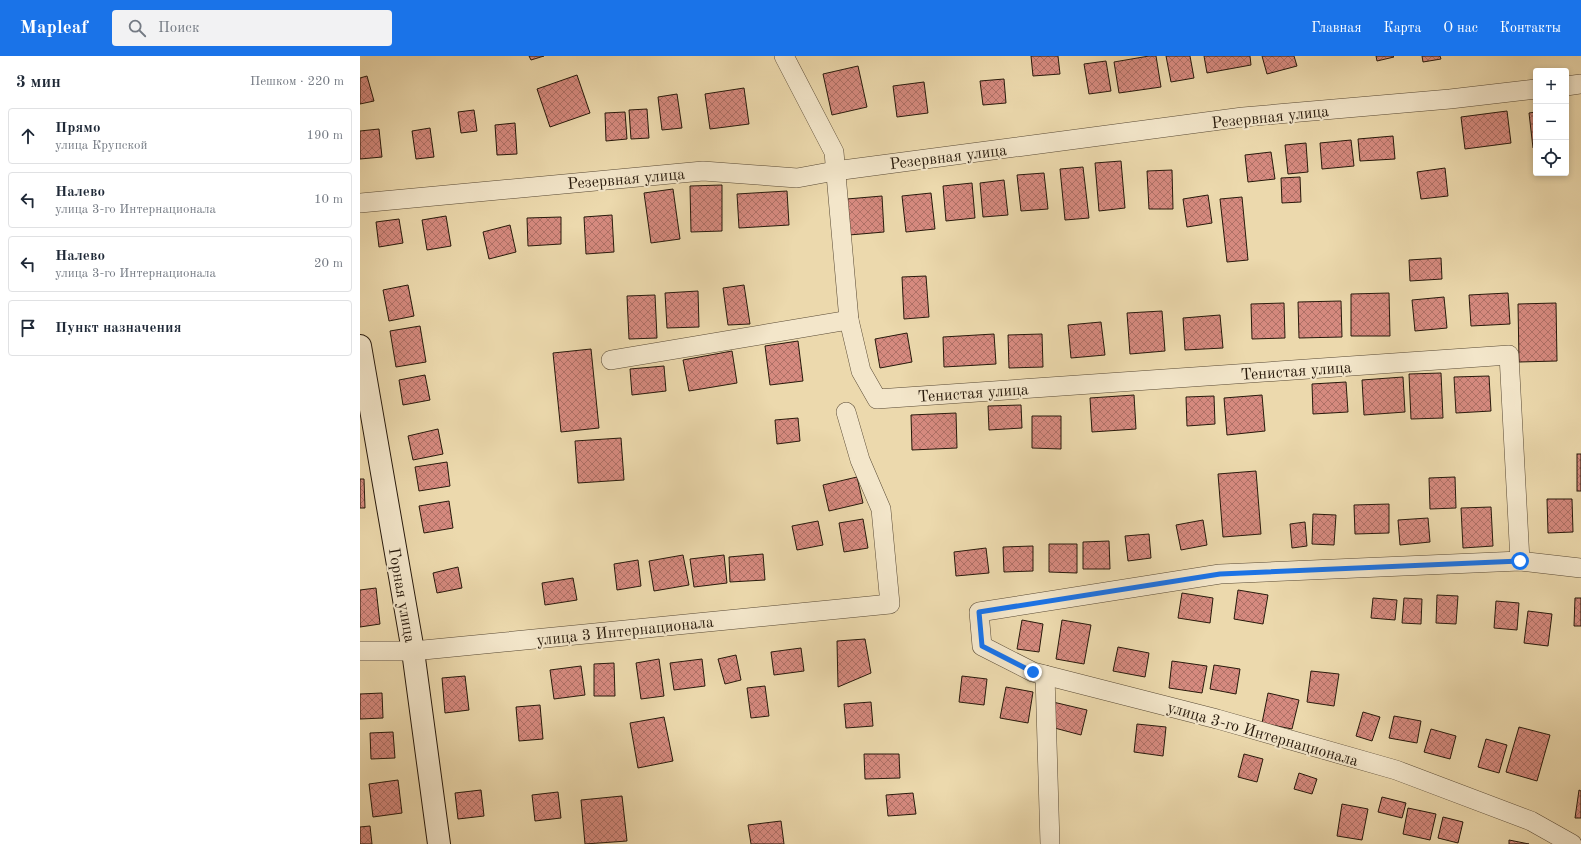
<!DOCTYPE html>
<html lang="ru">
<meta charset="utf-8">
<style>
body{margin:0;font-family:"Old Standard TT",serif;background:#f2f2f3;color:#1f2937}
.controls{position:absolute;right:12px;top:12px;display:grid;overflow:hidden;border-radius:4px;box-shadow:0 2px 6px #0003}
.controls button{width:36px;height:36px;display:grid;place-items:center;padding:0;border:0;border-bottom:1px solid #e0e1e3;background:#fff;color:#1f2937;font:20px sans-serif}
.stop{position:absolute;width:12px;height:12px;margin:-9px;border:3px solid #1a73e8;border-radius:50%;background:#fff}
.stop.end{background:#1a73e8;border-color:#fff;box-shadow:0 1px 4px #0008}
.list{margin:0;padding:0;list-style:none}
h2{display:flex;justify-content:space-between;align-items:center;height:52px;margin:0;padding:0 16px;font-size:17px}
h2 small{font-size:13px;font-weight:400;color:#747a83}
.list li{display:grid;grid-template-columns:26px 1fr auto;gap:12px;align-items:center;box-sizing:border-box;height:56px;margin:0 8px 8px;padding:0 8px;border:1px solid #e0e1e3;border-radius:4px}
.list b{display:block;font-size:15px;white-space:nowrap}
.list p{margin:0;font-size:13px;white-space:nowrap;color:#747a83}
.list em{font-size:13px;font-style:normal;color:#747a83}
.icon{flex:none;width:22px;height:22px;fill:none;stroke:currentColor;stroke-width:2;stroke-linecap:round;stroke-linejoin:round}
.map{position:relative;flex:none;width:1221px;height:788px;overflow:hidden}
header{display:flex;align-items:center;gap:24px;box-sizing:border-box;height:56px;padding:0 20px;background:#1a73e8;color:#fff}
header strong{font-size:19px}
nav{display:flex;gap:22px;margin-inline-start:auto;font-size:14px}
.search{width:280px;height:36px;background:#f2f2f3;display:flex;align-items:center;gap:10px;box-sizing:border-box;padding:0 14px;border-radius:4px;color:#747a83;font-size:15px}
main{display:flex}
aside{flex:1;background:#fff}
.map>svg:first-child{display:block}
.building{fill:url(#building-cross-hatch);stroke:#27190b}
.lines{fill:none;stroke-linecap:round;stroke-linejoin:round}
.street-casing{stroke:#584934;stroke-width:20}
.secondary-casing{stroke:#27190b;stroke-width:24}
.street{stroke:#f3e6ca;stroke-width:19}
.secondary{stroke:#f3e6ca;stroke-width:22}
.route{stroke:#1a73e8;stroke-width:5}
.labels{text-anchor:middle;stroke-width:4;stroke-linejoin:round;paint-order:stroke}
.street-label{font-size:16px;fill:#27190b;stroke:#f3e6ca}
</style>
<header>
<strong>Mapleaf</strong>
<div class="search"><svg class="icon" aria-label="search" viewBox="0 0 24 24"><circle cx="10" cy="10" r="6"/><path d="M15 15l6 6"/></svg>Поиск</div>
<nav><a>Главная</a><a>Карта</a><a>О нас</a><a>Контакты</a></nav>
</header>
<main>
<aside>
<h2>3 мин<small>Пешком · 220 m</small></h2>
<ul class="list">
<li><svg class="icon" aria-label="ahead" viewBox="0 0 24 24"><path d="M12 20V5M6 11l6-6 6 6"/></svg><div><b>Прямо</b><p>улица Крупской</p></div><em>190 m</em></li>
<li><svg class="icon" aria-label="left" viewBox="0 0 24 24"><path d="M17 20v-9H6M10 6l-5 5 5 5"/></svg><div><b>Налево</b><p>улица 3-го Интернационала</p></div><em>10 m</em></li>
<li><svg class="icon" aria-label="left" viewBox="0 0 24 24"><path d="M17 20v-9H6M10 6l-5 5 5 5"/></svg><div><b>Налево</b><p>улица 3-го Интернационала</p></div><em>20 m</em></li>
<li><svg class="icon" aria-label="arrive" viewBox="0 0 24 24"><path d="M6 21V4h12l-3 4 3 4H6"/></svg><div><b>Пункт назначения</b></div></li>
</ul>
</aside>
<div class="map">
<svg width="1221" height="788" viewBox="0 0 1221 788">
<defs>
<pattern id="building-cross-hatch" width="8" height="8" patternUnits="userSpaceOnUse"><rect width="8" height="8" fill="#d68a7f"/><path d="M0 0l8 8M0 8l8-8" fill="none" stroke="#ae7066"/></pattern>
</defs>
<rect width="100%" height="100%" fill="#ecd9ad"/>
<filter id="stains"><feTurbulence type="fractalNoise" baseFrequency=".005" numOctaves="4"/><feColorMatrix values="0 0 0 0 .2 0 0 0 0 .09 0 0 0 0 .02 0 0 0 .5 -.17"/></filter>
<radialGradient id="worn" r=".72"><stop offset=".6" stop-color="#630" stop-opacity="0"/><stop offset="1" stop-color="#630" stop-opacity=".3"/></radialGradient>
<g class="building">
<path d="M169,0H184L171,4Z"/>
<path d="M671,0H698L700,18L673,20Z"/>
<path d="M789,0H796L801,31L759,37L754,6Z"/>
<path d="M806,0H830L834,22L811,26Z"/>
<path d="M844,0H890L891,9L847,17Z"/>
<path d="M902,0H934L937,10L907,18Z"/>
<path d="M1016,0H1033L1034,1L1017,5Z"/>
<path d="M1062,0H1080L1081,3L1063,6Z"/>
<path d="M746,5L751,35L729,38L724,8Z"/>
<path d="M498,10L507,51L472,59L463,18Z"/>
<path d="M217,19L230,57L190,71L177,33Z"/>
<path d="M7,20L14,45L0,48V22Z"/>
<path d="M644,23L646,47L623,49L620,25Z"/>
<path d="M564,26L568,57L537,61L533,30Z"/>
<path d="M384,32L389,68L350,73L345,38Z"/>
<path d="M317,38L322,72L302,74L298,41Z"/>
<path d="M287,53L289,82L271,83L269,54Z"/>
<path d="M114,54L117,75L101,77L98,56Z"/>
<path d="M1147,55L1151,87L1105,93L1101,61Z"/>
<path d="M265,56L267,83L246,85L245,57Z"/>
<path d="M1176,56V91L1173,92L1169,57Z"/>
<path d="M155,67L157,98L137,99L135,69Z"/>
<path d="M70,72L74,101L56,103L52,75Z"/>
<path d="M19,73L22,101L0,103V75Z"/>
<path d="M1033,80L1035,103L1000,105L998,83Z"/>
<path d="M991,84L994,110L962,113L960,87Z"/>
<path d="M946,87L948,116L928,118L925,89Z"/>
<path d="M911,96L915,123L888,126L885,99Z"/>
<path d="M761,105L765,152L739,155L735,107Z"/>
<path d="M723,111L729,162L705,164L700,113Z"/>
<path d="M1085,112L1088,140L1061,143L1057,116Z"/>
<path d="M812,114L813,153H789L787,115Z"/>
<path d="M684,117L688,153L661,155L657,119Z"/>
<path d="M940,121L941,146L922,147L921,122Z"/>
<path d="M644,124L648,159L623,161L620,127Z"/>
<path d="M612,127L615,162L586,165L583,130Z"/>
<path d="M362,129V175L331,176L330,130Z"/>
<path d="M313,133L320,183L291,187L284,137Z"/>
<path d="M427,135L429,169L379,172L377,138Z"/>
<path d="M571,137L575,173L546,176L542,140Z"/>
<path d="M848,139L852,167L827,171L823,143Z"/>
<path d="M522,140L524,176L489,179L487,143Z"/>
<path d="M882,141L888,204L867,206L860,143Z"/>
<path d="M252,159L254,196L226,198L224,161Z"/>
<path d="M86,160L91,190L67,194L62,164Z"/>
<path d="M201,161V188L168,190L167,162Z"/>
<path d="M39,163L43,187L19,191L16,166Z"/>
<path d="M150,169L156,196L129,203L123,176Z"/>
<path d="M1081,202L1082,223L1050,225L1049,204Z"/>
<path d="M566,220L569,261L544,263L542,221Z"/>
<path d="M48,229L54,260L29,265L23,234Z"/>
<path d="M384,229L390,268L368,269L363,232Z"/>
<path d="M338,235L339,271L307,272L305,237Z"/>
<path d="M1029,237L1030,280H991V238Z"/>
<path d="M1148,237L1150,268L1111,270L1109,239Z"/>
<path d="M295,239L297,282L269,283L267,240Z"/>
<path d="M1084,241L1087,272L1055,275L1052,244Z"/>
<path d="M981,245L982,281L939,282L938,246Z"/>
<path d="M924,247L925,282L892,283L891,248Z"/>
<path d="M1196,247L1197,305L1159,306L1158,248Z"/>
<path d="M802,255L805,295L770,298L767,257Z"/>
<path d="M860,259L863,292L825,294L823,262Z"/>
<path d="M741,266L745,299L711,302L708,269Z"/>
<path d="M60,270L66,306L36,311L30,275Z"/>
<path d="M547,277L552,306L520,312L515,283Z"/>
<path d="M634,278L636,308L584,311L583,281Z"/>
<path d="M682,278L683,311L649,312L648,279Z"/>
<path d="M438,285L443,325L410,329L405,290Z"/>
<path d="M231,293L239,372L201,376L193,297Z"/>
<path d="M372,295L377,327L329,335L323,304Z"/>
<path d="M304,310L306,335L272,339L270,313Z"/>
<path d="M1081,317L1083,362L1051,363L1049,318Z"/>
<path d="M65,319L70,344L43,349L39,324Z"/>
<path d="M1129,320L1131,355L1096,357L1094,321Z"/>
<path d="M1043,321L1045,356L1004,359L1002,324Z"/>
<path d="M986,326L988,356L953,358L952,328Z"/>
<path d="M774,339L776,373L732,376L730,342Z"/>
<path d="M902,339L905,375L867,379L864,342Z"/>
<path d="M854,340L855,368L827,370L826,341Z"/>
<path d="M661,349L662,372L629,374L628,350Z"/>
<path d="M596,357L597,392L552,394L551,359Z"/>
<path d="M672,360H701V393L672,392Z"/>
<path d="M438,362L440,385L417,388L415,364Z"/>
<path d="M78,373L83,398L53,404L48,380Z"/>
<path d="M261,382L264,424L218,427L215,385Z"/>
<rect x="1217" y="398" width="4" height="37"/>
<path d="M87,406L90,430L59,435L55,411Z"/>
<path d="M896,415L901,478L863,481L858,418Z"/>
<path d="M497,421L503,447L469,455L463,429Z"/>
<path d="M1095,421L1096,452L1070,453L1069,422Z"/>
<path d="M0,423H4L5,452H0Z"/>
<path d="M1187,443H1212L1213,476L1188,477Z"/>
<path d="M89,445L93,472L64,477L59,450Z"/>
<path d="M1029,448V477L995,478L994,449Z"/>
<path d="M1131,451L1133,490L1103,492L1101,452Z"/>
<path d="M953,458L976,459L974,489L952,488Z"/>
<path d="M1068,462L1070,486L1040,489L1038,464Z"/>
<path d="M503,463L508,492L484,496L479,467Z"/>
<path d="M843,464L847,489L821,494L816,469Z"/>
<path d="M458,465L463,489L437,494L432,470Z"/>
<path d="M945,466L947,490L932,492L930,468Z"/>
<path d="M789,478L791,502L768,505L765,480Z"/>
<path d="M749,485L750,513H723V486Z"/>
<path d="M689,488H717V517L689,516Z"/>
<path d="M673,490V515L644,516L643,491Z"/>
<path d="M626,492L629,517L596,520L594,496Z"/>
<path d="M403,498L405,524L370,526L369,501Z"/>
<path d="M323,499L329,529L294,535L289,505Z"/>
<path d="M364,499L367,527L334,531L330,503Z"/>
<path d="M278,504L281,530L257,534L254,508Z"/>
<path d="M98,511L102,532L77,537L73,517Z"/>
<path d="M213,522L217,544L185,549L182,527Z"/>
<path d="M16,532L20,568L0,571V534Z"/>
<path d="M878,534L908,539L903,568L874,563Z"/>
<path d="M822,537L853,542L850,567L818,562Z"/>
<path d="M1077,539L1098,540L1096,568L1076,567Z"/>
<path d="M1013,542L1037,544L1035,564L1011,562Z"/>
<path d="M1044,542L1062,543L1061,568L1042,567Z"/>
<path d="M1215,542H1221V570H1214Z"/>
<path d="M1136,545L1159,547L1157,574L1134,572Z"/>
<path d="M1168,555L1192,558L1188,590L1164,587Z"/>
<path d="M662,564L683,568L679,596L657,593Z"/>
<path d="M702,564L731,569L724,608L696,603Z"/>
<path d="M505,583L511,617L478,631L477,585Z"/>
<path d="M758,591L789,597L785,621L753,615Z"/>
<path d="M441,592L444,615L414,619L411,596Z"/>
<path d="M376,599L381,624L365,628L358,603Z"/>
<path d="M299,603L304,640L281,643L276,607Z"/>
<path d="M342,603L345,630L314,634L310,607Z"/>
<path d="M812,605L847,610L842,637L809,632Z"/>
<path d="M254,607L255,640H234V608Z"/>
<path d="M854,609L880,613L876,638L850,633Z"/>
<path d="M221,610L225,639L194,643L190,614Z"/>
<path d="M951,615L979,618L974,650L947,646Z"/>
<path d="M105,620L109,654L85,657L82,622Z"/>
<path d="M602,620L627,623L624,649L599,646Z"/>
<path d="M405,630L409,660L391,662L387,632Z"/>
<path d="M646,631L673,636L668,667L640,662Z"/>
<path d="M22,637L23,662L0,663V638Z"/>
<path d="M908,637L939,644L932,673L902,667Z"/>
<path d="M511,646L513,670L486,672L484,648Z"/>
<path d="M693,646L727,654L721,679L687,670Z"/>
<path d="M180,649L183,683L159,685L156,651Z"/>
<path d="M1003,656L1020,661L1012,685L996,680Z"/>
<path d="M1034,660L1061,665L1057,687L1029,682Z"/>
<path d="M304,661L313,705L278,712L270,667Z"/>
<path d="M777,668L806,671L803,700L774,696Z"/>
<path d="M1159,671L1190,679L1177,725L1146,716Z"/>
<path d="M1071,673L1096,680L1090,703L1064,696Z"/>
<path d="M33,676L35,702L11,703L10,677Z"/>
<path d="M1126,683L1147,689L1139,717L1118,711Z"/>
<path d="M504,698H539L540,722L505,723Z"/>
<path d="M884,698L903,703L897,726L878,721Z"/>
<path d="M939,717L957,723L952,738L934,733Z"/>
<path d="M38,724L42,757L13,761L9,728Z"/>
<path d="M121,734L124,760L98,763L95,737Z"/>
<path d="M1219,734L1221,735V762H1215Z"/>
<path d="M198,736L201,762L175,765L172,739Z"/>
<path d="M553,737L556,758L528,760L526,739Z"/>
<path d="M262,740L267,785L225,788L221,744Z"/>
<path d="M1022,741L1046,747L1042,762L1018,756Z"/>
<path d="M982,748L1008,753L1002,784L977,780Z"/>
<path d="M1048,752L1076,758L1070,784L1043,778Z"/>
<path d="M1083,761L1103,766L1098,787L1078,782Z"/>
<path d="M421,765L424,788H391L388,769Z"/>
<path d="M10,770L12,788H0V771Z"/>
<path d="M1149,784L1169,788H1149Z"/>
</g>
<g class="lines">
<g class="street-casing">
<g id="street">
<path d="M424,0L474,96L489,264L501,315L517,343L1149,299L1160,505"/>
<path d="M1206,30L1221,28"/>
<path d="M0,147L343,115L437,122L475,115L883,61L1090,43L1176,33"/>
<path d="M251,304L489,264"/>
<path d="M0,595H53L530,548L521,453L500,404L486,356"/>
<path d="M685,619L690,788"/>
<path d="M1212,788L1171,765L1036,714L857,663L673,616L622,590L619,556L860,518L1160,505L1221,512"/>
</g>
</g>
<g class="secondary-casing">
<path id="secondary" d="M0,290L53,595L79,788"/>
</g>
<use href="#street" class="street"/>
<use href="#secondary" class="secondary"/>
</g>
<g class="lines">
<path class="route" d="M673,616L622,590L619,556L860,518L1160,505"/>
</g>
<g class="labels">
<g class="street-label">
<text transform="translate(910 60) rotate(-6)" y="6">Резервная улица</text>
<text transform="translate(588 100) rotate(-7)" y="6">Резервная улица</text>
<text transform="translate(266 122) rotate(-5)" y="6">Резервная улица</text>
<text transform="translate(936 314) rotate(-4)" y="6">Тенистая улица</text>
<text transform="translate(613 336) rotate(-4)" y="6">Тенистая улица</text>
<text transform="translate(43 539) rotate(80)" y="6">Горная улица</text>
<text transform="translate(265 574) rotate(-6)" y="6">улица 3 Интернационала</text>
<text transform="translate(903 677) rotate(16)" y="6">улица 3-го Интернационала</text>
</g>
</g>
<rect width="100%" height="100%" filter="url(#stains)"/>
<rect width="100%" height="100%" fill="url(#worn)"/>
</svg>
<div class="controls">
<button>+</button>
<button>−</button>
<button><svg class="icon" aria-label="locate" viewBox="0 0 24 24"><circle cx="12" cy="12" r="6"/><path d="M12 2v4M12 18v4M2 12h4M18 12h4"/></svg></button>
</div>
<div class="stop" style="left:1160px;top:505px"></div>
<div class="stop end" style="left:673px;top:616px"></div>
</div>
</main>
